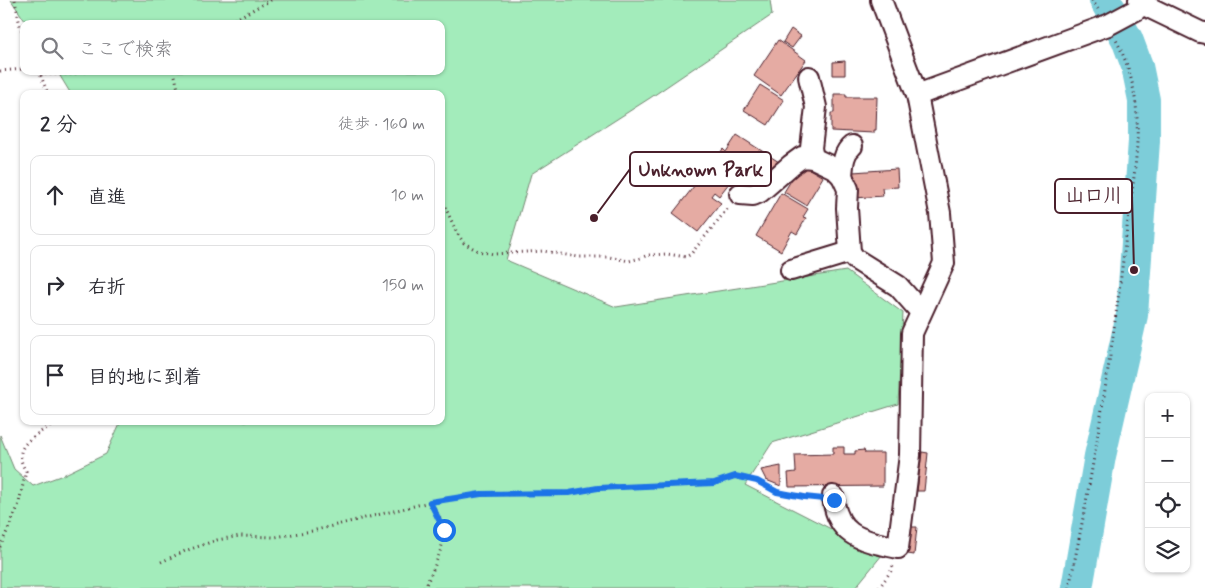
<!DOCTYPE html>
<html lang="ja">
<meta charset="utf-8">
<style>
body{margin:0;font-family:Mynerve,"Klee One",sans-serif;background:#f7f7f7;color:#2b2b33}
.controls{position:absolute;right:15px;bottom:15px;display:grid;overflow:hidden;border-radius:10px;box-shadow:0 1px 4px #0004}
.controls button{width:45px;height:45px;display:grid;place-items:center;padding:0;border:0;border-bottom:1px solid #e1e1e2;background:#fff;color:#2b2b33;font:25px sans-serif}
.stop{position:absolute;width:15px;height:15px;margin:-11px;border:4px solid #1a73e8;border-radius:50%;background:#fff}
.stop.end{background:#1a73e8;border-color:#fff;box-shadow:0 1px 5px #0008}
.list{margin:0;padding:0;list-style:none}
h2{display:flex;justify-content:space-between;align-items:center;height:65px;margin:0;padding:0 20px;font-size:21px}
h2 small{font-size:16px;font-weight:400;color:#7c7c81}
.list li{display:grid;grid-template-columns:32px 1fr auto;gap:15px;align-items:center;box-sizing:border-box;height:80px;margin:0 10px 10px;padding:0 10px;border:1px solid #e1e1e2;border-radius:10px}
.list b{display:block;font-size:19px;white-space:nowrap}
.list em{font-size:16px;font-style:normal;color:#7c7c81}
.icon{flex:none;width:28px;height:28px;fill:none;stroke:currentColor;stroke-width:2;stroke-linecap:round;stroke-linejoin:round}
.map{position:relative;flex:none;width:1205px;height:588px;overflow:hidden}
.search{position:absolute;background:#fff;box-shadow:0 1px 4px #0004;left:20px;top:20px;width:425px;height:55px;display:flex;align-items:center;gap:12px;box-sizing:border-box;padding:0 18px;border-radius:10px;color:#7c7c81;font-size:19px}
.panel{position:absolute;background:#fff;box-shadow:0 1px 4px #0004;left:20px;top:90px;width:425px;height:335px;border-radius:10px}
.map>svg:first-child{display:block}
.green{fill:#a3ecbb;stroke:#768673}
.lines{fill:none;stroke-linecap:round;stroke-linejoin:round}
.river{stroke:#7dcdd9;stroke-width:32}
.building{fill:#e5aba3;stroke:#4a1f2b}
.minor-casing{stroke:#4a1f2b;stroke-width:24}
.path{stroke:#4a1f2b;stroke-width:3;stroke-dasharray:1 4;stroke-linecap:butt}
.minor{stroke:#fff;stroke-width:20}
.route{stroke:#1a73e8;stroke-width:6}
.leader{fill:none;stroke:#4a1f2b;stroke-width:2}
.callout-dot{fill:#4a1f2b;stroke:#fff;stroke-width:2}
.callout{fill:#fff;stroke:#4a1f2b;stroke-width:2}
.callout-label{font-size:19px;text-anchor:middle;font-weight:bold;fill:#4a1f2b}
</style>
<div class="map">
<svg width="1205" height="588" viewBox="0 0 1205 588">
<rect width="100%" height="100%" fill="#fff"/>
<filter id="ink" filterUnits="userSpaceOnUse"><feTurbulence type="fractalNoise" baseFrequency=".02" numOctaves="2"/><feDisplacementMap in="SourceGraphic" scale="10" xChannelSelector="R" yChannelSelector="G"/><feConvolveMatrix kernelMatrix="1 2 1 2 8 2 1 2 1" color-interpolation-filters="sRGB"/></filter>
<g filter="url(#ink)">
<path class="green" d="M11,0H770L772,15L650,98L531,174L506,260L616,307L846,271L903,313L898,404L772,443L745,485L882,555L855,588H0V435L14,469L33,486L63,475L106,454L121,421H441V94H71L57,71H441V24H27Z"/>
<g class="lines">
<path class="river" d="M1077,588L1100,456L1132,315L1144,141V100L1137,66L1127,39L1105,0"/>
</g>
<g class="building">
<path d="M791,29L801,36L792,48L783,42Z"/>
<path d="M778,40L806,60L781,95L754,76Z"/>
<path d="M845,61V75H833V62Z"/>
<path d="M760,85L784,100L768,125L744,110Z"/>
<path d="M834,94H846V97H877L876,130H874V133L831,131V113H834Z"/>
<path d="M737,135L779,162L774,169L769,166L763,177L742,164L743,165L719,196L714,192L711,196L721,203L698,232L673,213L723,149L726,152Z"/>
<path d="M801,164L823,177L806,205L784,192Z"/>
<path d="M897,169L898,187L882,188L883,196L854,198L853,172Z"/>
<path d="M781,193L808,209L803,217L806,218L797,234L792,231L781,251L756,236Z"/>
<path d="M833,447H844V454H855V451L864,450L865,453H883V486L789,487L788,473L796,472L795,455L833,454Z"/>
<path d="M922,452L928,453L924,491H917Z"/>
<path d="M781,466V486L766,480L761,470Z"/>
<path d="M910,527H917L914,555L908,554Z"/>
</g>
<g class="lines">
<g class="minor-casing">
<g id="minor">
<path d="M1139,0L1142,4L1200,32L1205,33"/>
<path d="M809,77L816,107L811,148L813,158"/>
<path d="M917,95L1108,25L1136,10L1142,4"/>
<path d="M842,176C843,165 843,153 852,146"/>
<path d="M740,194L753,195L760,192L791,165L802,157L813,158L834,168L842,176L848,189L847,208L850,252L855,259L898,286L921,312"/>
<path d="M791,270L850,252"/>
<path d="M833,496C837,538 863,540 898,548L910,455L912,333L944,263L940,213L917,95L881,0"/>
</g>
</g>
<g class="path">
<path d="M15,0L20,26L24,35"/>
<path d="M1092,0L1098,9"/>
<path d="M226,24L271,0"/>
<path d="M0,71L24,69"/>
<path d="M39,71L48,94"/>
<path d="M174,71L179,94"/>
<path d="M40,74H71L90,71"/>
<path d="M441,198L457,233L464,243L478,251L494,254L543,251L578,257H609L629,261L641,258L648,255L667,254L686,257L691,254L728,208"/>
<path d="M0,547L18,507L26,471C8,443 40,435 57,421"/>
<path d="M161,562L185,551L217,540L240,536L275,537L312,531L430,502L481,494L569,493L598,488L714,483L735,476L757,481L777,492L816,498"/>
<path d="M424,588C430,578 447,540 444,529C442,520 435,510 430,502"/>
<path d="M879,588L891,571L893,566"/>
<path d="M1069,588C1093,474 1111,359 1125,244C1130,199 1141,150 1136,105C1133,81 1127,61 1116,40"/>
</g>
<use href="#minor" class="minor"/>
</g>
</g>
<g class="lines" filter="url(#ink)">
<path class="route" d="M444,530L430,502L481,494L569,493L598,488L714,483L735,476L757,481L777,492L804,497L834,500"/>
</g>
<path class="leader" d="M594 218L630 169M1134 270L1132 196"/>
<g class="callout-dot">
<circle cx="594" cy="218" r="5"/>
<circle cx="1134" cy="270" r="5"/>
</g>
<g class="callout">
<rect x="630" y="152" width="141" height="34" rx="5"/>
<rect x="1055" y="179" width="77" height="34" rx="5"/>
</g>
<g class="callout-label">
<text x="701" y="176">Unknown Park</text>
<text x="1094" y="202">山口川</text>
</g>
</svg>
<div class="controls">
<button>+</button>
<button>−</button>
<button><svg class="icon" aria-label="locate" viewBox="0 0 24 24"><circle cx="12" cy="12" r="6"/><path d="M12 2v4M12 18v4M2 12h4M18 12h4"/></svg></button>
<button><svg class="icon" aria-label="layers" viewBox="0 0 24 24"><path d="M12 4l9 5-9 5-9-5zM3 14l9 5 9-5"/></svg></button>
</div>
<div class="stop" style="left:444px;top:530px"></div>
<div class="stop end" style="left:834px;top:500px"></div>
<div class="search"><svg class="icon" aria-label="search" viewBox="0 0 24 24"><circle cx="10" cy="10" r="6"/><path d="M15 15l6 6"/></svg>ここで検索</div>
<section class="panel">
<h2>2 分<small>徒歩 · 160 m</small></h2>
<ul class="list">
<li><svg class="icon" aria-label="ahead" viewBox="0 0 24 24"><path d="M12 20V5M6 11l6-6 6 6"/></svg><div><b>直進</b></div><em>10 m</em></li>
<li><svg class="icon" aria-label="right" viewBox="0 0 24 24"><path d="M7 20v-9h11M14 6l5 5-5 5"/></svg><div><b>右折</b></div><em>150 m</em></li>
<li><svg class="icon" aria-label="arrive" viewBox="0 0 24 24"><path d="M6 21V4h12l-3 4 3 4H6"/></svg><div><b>目的地に到着</b></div></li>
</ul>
</section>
</div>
